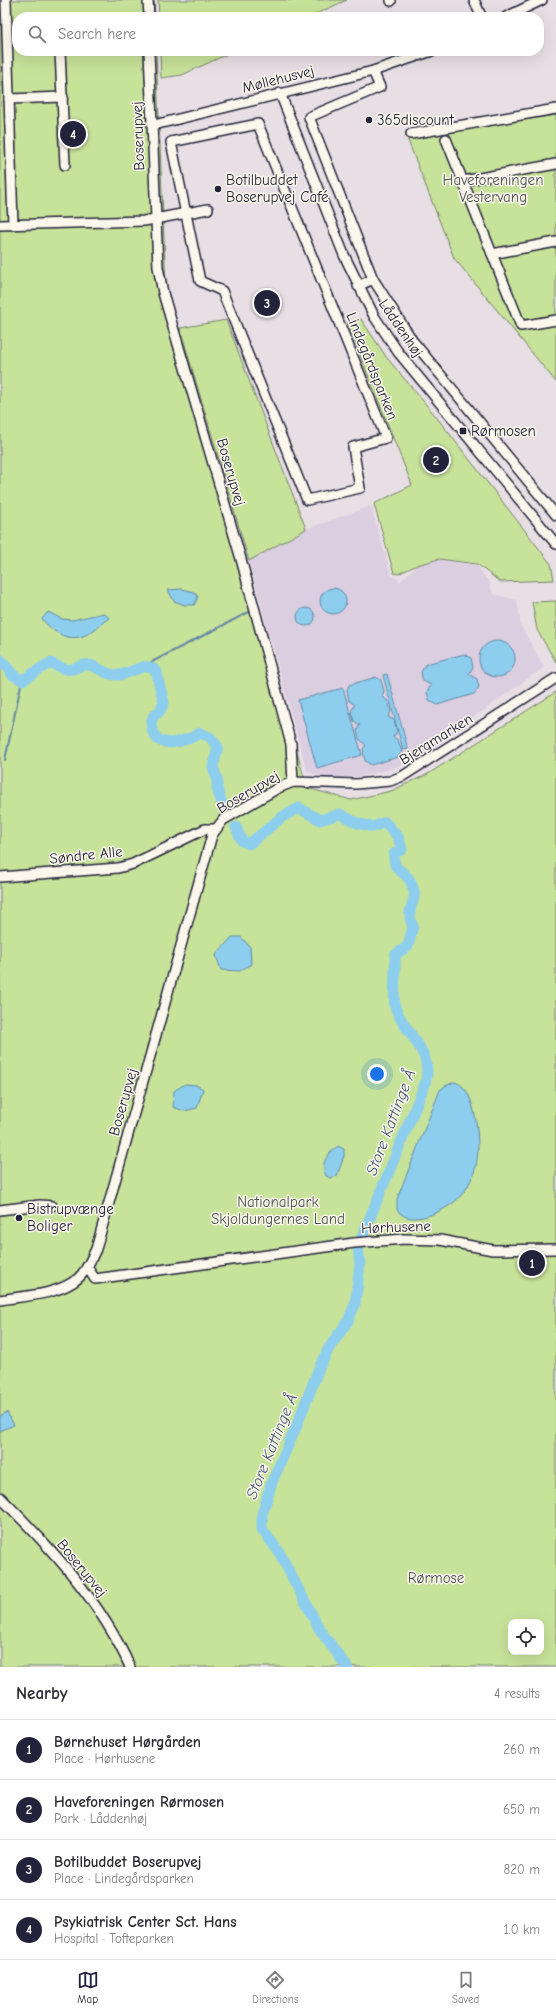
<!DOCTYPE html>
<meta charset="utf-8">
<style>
body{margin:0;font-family:"Comic Neue",sans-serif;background:#f2f2f3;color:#2b2b33}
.controls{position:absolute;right:12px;bottom:12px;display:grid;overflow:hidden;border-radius:8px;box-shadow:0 4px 16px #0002}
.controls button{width:36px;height:36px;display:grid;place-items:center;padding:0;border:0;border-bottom:1px solid #e1e1e2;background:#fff;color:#2b2b33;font:20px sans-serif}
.you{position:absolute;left:377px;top:1074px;width:14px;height:14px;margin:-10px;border:3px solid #fff;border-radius:50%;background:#1a73e8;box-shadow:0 0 0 6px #1a73e833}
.badge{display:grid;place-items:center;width:26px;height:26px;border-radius:50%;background:#22223b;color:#fff;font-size:13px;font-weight:700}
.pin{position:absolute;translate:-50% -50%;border:2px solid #fff;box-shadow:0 1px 4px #0006}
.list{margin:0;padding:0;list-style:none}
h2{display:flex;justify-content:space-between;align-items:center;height:52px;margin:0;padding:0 16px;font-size:17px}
h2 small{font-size:13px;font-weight:400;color:#7c7c81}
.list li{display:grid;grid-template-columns:26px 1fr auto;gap:12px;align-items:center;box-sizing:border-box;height:60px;padding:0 16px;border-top:1px solid #e1e1e2}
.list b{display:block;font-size:15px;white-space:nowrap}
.list p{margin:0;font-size:13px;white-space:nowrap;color:#7c7c81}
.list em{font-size:13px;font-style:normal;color:#7c7c81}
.icon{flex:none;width:22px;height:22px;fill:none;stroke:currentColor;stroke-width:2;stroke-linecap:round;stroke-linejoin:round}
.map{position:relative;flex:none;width:556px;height:1667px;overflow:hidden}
.search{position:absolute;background:#fff;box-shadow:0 4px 16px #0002;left:12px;right:12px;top:12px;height:44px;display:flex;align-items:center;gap:10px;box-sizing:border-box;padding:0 14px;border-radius:16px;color:#7c7c81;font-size:15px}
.sheet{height:292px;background:#fff}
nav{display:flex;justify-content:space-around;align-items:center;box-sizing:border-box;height:56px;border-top:1px solid #e1e1e2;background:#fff;font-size:11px;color:#7c7c81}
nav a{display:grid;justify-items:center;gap:2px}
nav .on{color:#22223b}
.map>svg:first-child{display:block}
.built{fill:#dbcee0}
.green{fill:#c7e299;stroke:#74826a;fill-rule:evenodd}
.water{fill:#8dceee;stroke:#6289a6}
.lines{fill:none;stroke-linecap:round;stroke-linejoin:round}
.stream{stroke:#6289a6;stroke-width:2}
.river{stroke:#8dceee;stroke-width:11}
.minor-casing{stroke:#22223b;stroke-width:12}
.minor{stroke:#fbf7ec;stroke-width:9}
.poi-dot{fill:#22223b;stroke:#fbf7ec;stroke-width:1.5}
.labels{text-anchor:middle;stroke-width:3;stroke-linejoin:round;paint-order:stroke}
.street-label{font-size:15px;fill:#22223b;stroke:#fbf7ec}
.poi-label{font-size:15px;fill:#22223b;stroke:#fbf7ec;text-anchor:start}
.park-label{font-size:15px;fill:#4b5252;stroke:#fbf7ec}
.water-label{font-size:16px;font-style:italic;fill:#425671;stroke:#fbf7ec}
</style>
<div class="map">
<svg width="556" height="1667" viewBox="0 0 556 1667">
<rect width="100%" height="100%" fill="#e8dfe5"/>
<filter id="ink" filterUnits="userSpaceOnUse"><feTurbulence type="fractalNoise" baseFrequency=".025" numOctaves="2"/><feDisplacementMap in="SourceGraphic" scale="8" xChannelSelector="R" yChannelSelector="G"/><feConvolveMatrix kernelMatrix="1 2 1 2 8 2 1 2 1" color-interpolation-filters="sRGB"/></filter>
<g filter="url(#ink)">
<path class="built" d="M371,506L391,575L401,581L417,565L440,560L476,565L489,582L493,594L517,600L521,626L544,667L414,760L388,770L355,777L325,778L307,771L249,561L306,529Z"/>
<g class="green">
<path d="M0,0H154L155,17H17V51H156L166,285L307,788L351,800L391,791L428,774L556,692V1667H0ZM511,1622H541V1652H511Z"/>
<path d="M158,0H347L309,17H159Z"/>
<path d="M160,51H234L182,75L161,78Z"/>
<path d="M556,115V382L454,258L407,138Z"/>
<path d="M361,319L387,358L434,414L551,564L554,580L500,582L477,564L439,559L417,565L398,574L394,573L374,504L412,485L347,323Z"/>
<path d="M226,320L306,529L249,561L180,328Z"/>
<path d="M556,601V662L537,630L532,602Z"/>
</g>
<g class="water">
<circle cx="333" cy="601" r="13"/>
<path d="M182,589L194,592L198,597L194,605H185L174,601L168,590Z"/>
<circle cx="306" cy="617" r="9"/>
<path d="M48,612L62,619L72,620L104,613L109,618C103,622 99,626 94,630C74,645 56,636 42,619Z"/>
<circle cx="497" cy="659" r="18"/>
<path d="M464,654L471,658L473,667L469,674L477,679L479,687L474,694L437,705L429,700L427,692L431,685L423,681L421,672L426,664Z"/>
<path d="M387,674L408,749L403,750L383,675Z"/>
<path d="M376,677L381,680L384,691L382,697L388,701L391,712L388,717L394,720L397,732L393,737L398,740L402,752L398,757L371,765L365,761L363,749L366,745L359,739L357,730L360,725L354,721L351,711L355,705L349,701L347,690L349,685Z"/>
<path d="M343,688L362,755L317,768L298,700Z"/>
<path d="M232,937H241L250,947L251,964L240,971L221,970L216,955Z"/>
<path d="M454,1082C477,1085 481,1148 476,1165C474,1174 469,1186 463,1193C455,1204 440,1212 427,1216C416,1219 405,1220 397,1210V1199L440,1090L445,1086Z"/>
<path d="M185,1084L196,1085L203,1089L197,1108L184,1111L173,1107L174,1091Z"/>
<path d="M338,1146L344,1149V1156L337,1176L331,1178L326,1176C320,1162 327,1155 338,1146Z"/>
<path d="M7,1412L14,1425L0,1431V1416Z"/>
</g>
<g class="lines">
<g class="stream">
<path d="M146,665L249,612"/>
<path d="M5,760L22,680"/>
</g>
<g class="river">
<path d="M0,659L13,675L22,680C33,675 40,667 51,663C57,666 65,671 72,669C78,668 81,663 89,665C99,667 107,676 118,675C133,674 145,659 157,672L158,680L164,702C162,706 161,710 158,713C157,713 153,716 153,717C151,720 151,726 152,729C157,752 186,741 200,733L210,737L218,747L213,767L217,779V788L224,810"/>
<path d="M236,827L242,841L249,844L282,817L299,808L320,820L340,814L357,823L373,827L385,822L398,837L402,849L394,854C393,872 401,868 409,879C411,882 413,887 414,891C417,902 404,909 413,926L408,946L395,955C396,964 393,1002 395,1007C405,1035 435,1051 425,1084L362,1237"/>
<path d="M347,1667L320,1630L279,1552L262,1529V1514L272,1482L297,1425L319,1368L329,1348L348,1321L355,1304L360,1264L358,1247"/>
</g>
<g class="minor-casing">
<g id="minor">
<path d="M6,0L13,225"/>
<path d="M148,0L149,17"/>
<path d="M391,0V1"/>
<path d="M474,0L481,16"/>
<path d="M506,17L542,0"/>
<path d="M60,51L65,165"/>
<path d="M149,51L158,267L163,293L241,559L291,744L293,782"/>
<path d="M373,71L380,87L309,117L373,279"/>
<path d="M280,93L344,255L374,316L398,352L556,544"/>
<path d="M9,99L63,97"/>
<path d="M258,124L386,438L353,447L360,488L307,500L222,291L200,281L171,142Z"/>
<path d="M154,125L373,71L432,51"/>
<path d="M411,134L556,109"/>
<path d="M446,139L521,326L556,320"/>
<path d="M463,181L556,164"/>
<path d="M0,225L144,221L208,209"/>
<path d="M492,254L556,242"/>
<path d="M358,286L373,279L412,340L556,515"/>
<path d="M0,877L118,868L133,864L205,829H215"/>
<path d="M0,1210L40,1205L52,1206"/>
<path d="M87,1267L95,1279L354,1243L404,1239L440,1240L493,1250L556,1249"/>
<path d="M0,1300C23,1296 54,1295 73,1282C85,1275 90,1261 96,1249L212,835L223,820L278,788L293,782L356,784L390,781L403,776L556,678"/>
<path d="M0,1497C50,1547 101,1601 130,1667"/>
</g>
</g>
<use href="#minor" class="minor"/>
</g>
</g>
<g class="poi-dot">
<circle cx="369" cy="120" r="4"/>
<circle cx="218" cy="189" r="4"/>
<rect x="459" y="427" width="8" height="8" rx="2"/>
<circle cx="19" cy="1218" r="4"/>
</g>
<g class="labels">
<g class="street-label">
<text transform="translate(278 79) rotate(-14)" y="5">Møllehusvej</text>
<text transform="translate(138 136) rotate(-92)" y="5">Boserupvej</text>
<text transform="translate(401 328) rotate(56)" y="5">Låddenhøj</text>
<text transform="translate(372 366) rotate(68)" y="5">Lindegårdsparken</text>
<text transform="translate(231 472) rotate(74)" y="5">Boserupvej</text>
<text transform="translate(436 739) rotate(-32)" y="5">Bjergmarken</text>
<text transform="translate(248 792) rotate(-30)" y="5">Boserupvej</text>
<text transform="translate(86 855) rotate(-6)" y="5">Søndre Alle</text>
<text transform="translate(123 1102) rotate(-74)" y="5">Boserupvej</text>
<text transform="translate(396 1227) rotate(-2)" y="5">Hørhusene</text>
<text transform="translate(82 1568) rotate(51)" y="5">Boserupvej</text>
</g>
<g class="poi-label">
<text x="377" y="125">365discount</text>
<text x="226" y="185">Botilbuddet<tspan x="226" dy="17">Boserupvej Café</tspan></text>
<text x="471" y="436">Rørmosen</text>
<text x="27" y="1214">Bistrupvænge<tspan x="27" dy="17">Boliger</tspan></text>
</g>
<g class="park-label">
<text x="493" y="185">Haveforeningen<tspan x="493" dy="17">Vestervang</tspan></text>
<text x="278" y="1207">Nationalpark<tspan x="278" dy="17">Skjoldungernes Land</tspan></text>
<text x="436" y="1583">Rørmose</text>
</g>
<g class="water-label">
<text transform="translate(390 1122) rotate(-69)" y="6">Store Kattinge Å</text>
<text transform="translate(271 1446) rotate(-68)" y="6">Store Kattinge Å</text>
</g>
</g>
</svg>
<div class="controls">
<button><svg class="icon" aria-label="locate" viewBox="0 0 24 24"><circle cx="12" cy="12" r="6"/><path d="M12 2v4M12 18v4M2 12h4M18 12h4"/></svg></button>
</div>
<div class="you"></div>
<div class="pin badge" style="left:532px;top:1263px">1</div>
<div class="pin badge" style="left:436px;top:460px">2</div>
<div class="pin badge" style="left:267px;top:303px">3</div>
<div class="pin badge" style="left:73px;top:134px">4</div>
<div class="search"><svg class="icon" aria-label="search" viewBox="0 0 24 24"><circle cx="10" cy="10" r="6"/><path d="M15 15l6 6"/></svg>Search here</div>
</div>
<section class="sheet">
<h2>Nearby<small>4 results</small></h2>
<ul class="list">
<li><span class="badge">1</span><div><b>Børnehuset Hørgården</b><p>Place · Hørhusene</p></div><em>260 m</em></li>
<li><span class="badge">2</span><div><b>Haveforeningen Rørmosen</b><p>Park · Låddenhøj</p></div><em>650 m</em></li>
<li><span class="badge">3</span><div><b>Botilbuddet Boserupvej</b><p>Place · Lindegårdsparken</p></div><em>820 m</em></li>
<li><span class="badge">4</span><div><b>Psykiatrisk Center Sct. Hans</b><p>Hospital · Tofteparken</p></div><em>1.0 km</em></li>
</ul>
</section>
<nav>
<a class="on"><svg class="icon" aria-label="map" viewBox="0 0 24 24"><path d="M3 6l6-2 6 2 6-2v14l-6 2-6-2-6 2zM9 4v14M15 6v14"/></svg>Map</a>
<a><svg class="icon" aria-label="directions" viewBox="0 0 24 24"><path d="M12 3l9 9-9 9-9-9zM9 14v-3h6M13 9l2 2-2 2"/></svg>Directions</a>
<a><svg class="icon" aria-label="saved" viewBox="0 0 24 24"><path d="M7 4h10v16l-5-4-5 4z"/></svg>Saved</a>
</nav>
